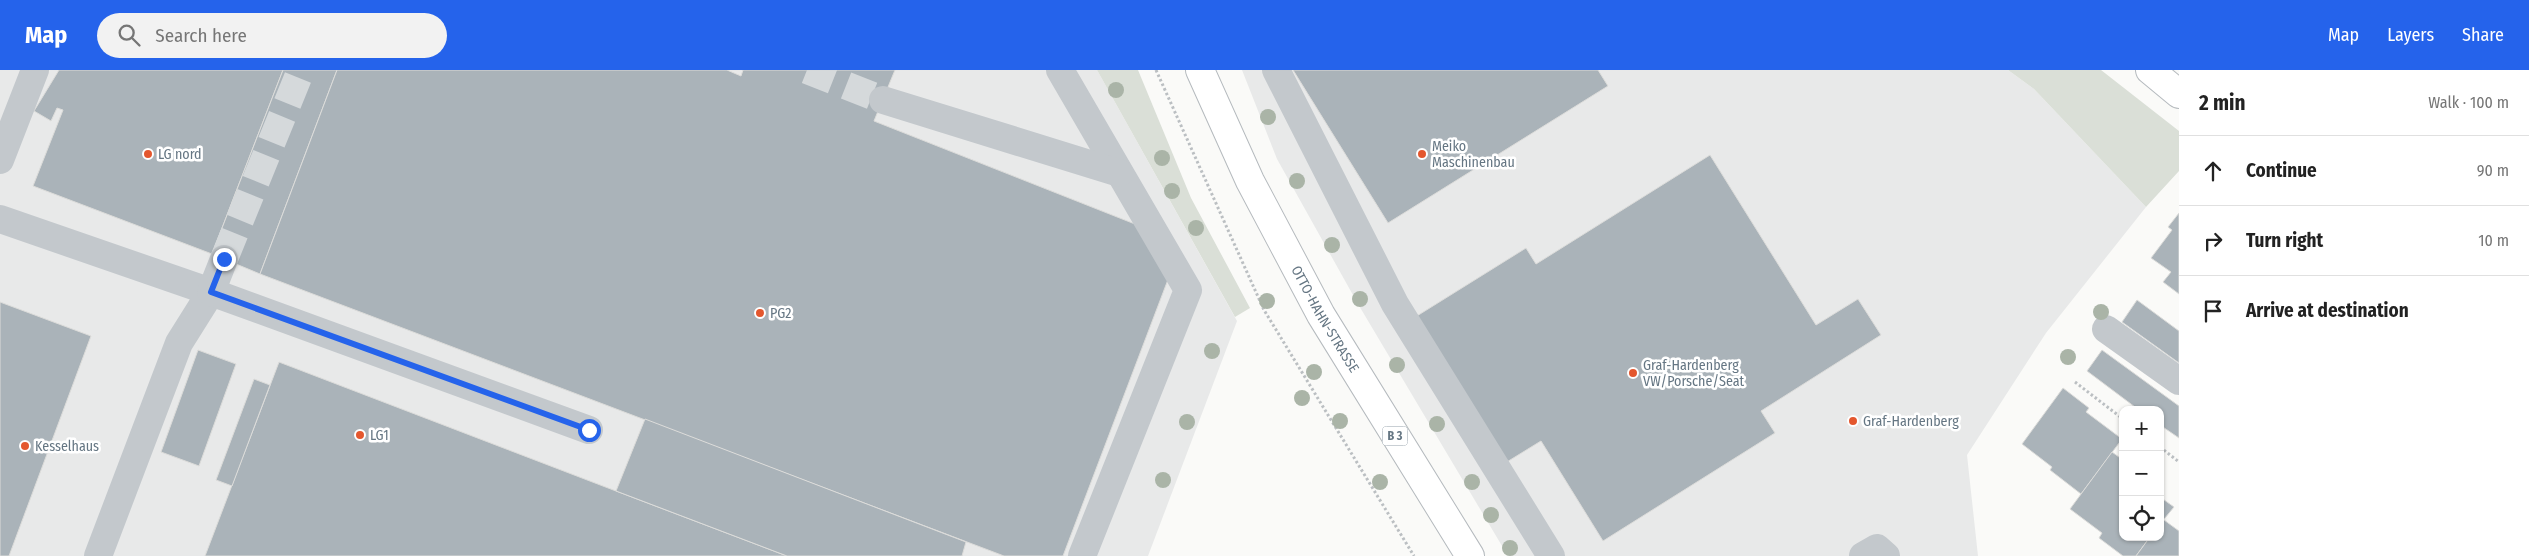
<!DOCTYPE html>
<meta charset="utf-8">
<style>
body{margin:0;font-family:"Fira Sans Condensed",sans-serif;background:#f2f2f2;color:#222}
.controls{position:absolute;right:15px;bottom:15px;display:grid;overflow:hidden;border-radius:10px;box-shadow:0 1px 4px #0004}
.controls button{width:45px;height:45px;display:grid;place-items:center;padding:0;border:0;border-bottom:1px solid #e0e0e0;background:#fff;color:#222;font:25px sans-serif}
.stop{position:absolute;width:15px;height:15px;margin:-11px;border:4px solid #2563eb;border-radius:50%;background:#fff}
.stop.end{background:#2563eb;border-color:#fff;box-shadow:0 1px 5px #0008}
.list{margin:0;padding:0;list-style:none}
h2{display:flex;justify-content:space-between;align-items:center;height:65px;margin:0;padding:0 20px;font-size:21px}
h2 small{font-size:16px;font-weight:400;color:#767676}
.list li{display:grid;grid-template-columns:32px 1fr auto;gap:15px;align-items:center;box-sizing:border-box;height:70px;padding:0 20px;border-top:1px solid #e0e0e0}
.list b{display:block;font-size:19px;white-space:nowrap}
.list em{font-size:16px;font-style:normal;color:#767676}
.icon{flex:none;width:28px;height:28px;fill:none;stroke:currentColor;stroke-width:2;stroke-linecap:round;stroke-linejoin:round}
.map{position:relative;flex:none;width:2179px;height:486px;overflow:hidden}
header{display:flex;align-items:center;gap:30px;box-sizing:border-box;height:70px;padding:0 25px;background:#2563eb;color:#fff}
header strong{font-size:24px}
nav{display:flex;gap:28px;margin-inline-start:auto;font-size:18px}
.search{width:350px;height:45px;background:#f2f2f2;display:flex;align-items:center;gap:12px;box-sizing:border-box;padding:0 18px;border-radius:28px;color:#767676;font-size:19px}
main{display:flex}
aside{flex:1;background:#fff}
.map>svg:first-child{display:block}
.built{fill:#e8e9e9}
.green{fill:#dadfd7}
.building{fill:#aab3b9;stroke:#dcdcda}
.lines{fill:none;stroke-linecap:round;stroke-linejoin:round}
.minor-tunnel{stroke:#d5d9db;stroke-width:28;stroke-dasharray:28 14;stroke-linecap:butt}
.major-casing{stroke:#b5babe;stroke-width:30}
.path{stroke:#bbbfc2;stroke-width:3;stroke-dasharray:2.5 2.5;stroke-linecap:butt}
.minor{stroke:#c3c8cc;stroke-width:28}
.major{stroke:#fff;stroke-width:28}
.tree{fill:#aab4a7}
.route{stroke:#2563eb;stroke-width:6}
.poi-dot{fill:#e4572e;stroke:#fff;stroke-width:2}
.labels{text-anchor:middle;stroke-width:5;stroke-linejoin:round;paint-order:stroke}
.shield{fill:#fff;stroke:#939fa8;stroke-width:1}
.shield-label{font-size:12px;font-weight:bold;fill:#657683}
.poi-label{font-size:14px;fill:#657683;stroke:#fff;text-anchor:start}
.street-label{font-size:14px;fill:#657683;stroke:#fff}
</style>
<header>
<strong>Map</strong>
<div class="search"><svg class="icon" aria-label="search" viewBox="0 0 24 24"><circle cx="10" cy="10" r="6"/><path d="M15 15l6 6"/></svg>Search here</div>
<nav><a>Map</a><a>Layers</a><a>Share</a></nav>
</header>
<main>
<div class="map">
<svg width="2179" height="486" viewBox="0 0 2179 486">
<rect width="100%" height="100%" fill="#fafaf8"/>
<g class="built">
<path d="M0,0H1097L1237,251L1148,486H0Z"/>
<path d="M1242,0H2008L2034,19L2146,137L2046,263L1967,385L1978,486H1508L1358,234L1277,89Z"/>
</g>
<g class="green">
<path d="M1097,0H1138L1191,128L1250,238L1235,247Z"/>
<path d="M2008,0H2101L2179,61V101L2146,137L2034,19Z"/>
</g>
<g class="building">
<path d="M59,0H283L212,184L33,116L63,40L57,38L51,51L34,41Z"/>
<path d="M283,0H337L260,204L212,184Z"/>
<path d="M337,0H727L741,6L743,0H895L874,51L1140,156L1169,207L1063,486H1004L260,204Z"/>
<path d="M1293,0H1598L1608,16L1388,153Z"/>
<path d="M1710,85L1816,255L1858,229L1881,265L1761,341L1775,363L1603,471L1541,371L1502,395L1412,249L1526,178L1536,194Z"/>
<path d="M2179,143V224L2163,212L2171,202L2151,188L2172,160L2168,157Z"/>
<path d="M2137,230L2179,261V293L2122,252Z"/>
<path d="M0,232L91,266L9,486H0Z"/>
<path d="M198,280L236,294L199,396L161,382Z"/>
<path d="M2102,280L2179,336V368L2160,355V340H2139L2087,301Z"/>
<path d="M279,292L616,421L787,486H205Z"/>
<path d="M254,309L270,315L232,416L216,410Z"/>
<path d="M2063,318L2089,338L2086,342L2122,369L2081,424L2050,400L2052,397L2022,374Z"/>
<path d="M645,349L966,472L962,486H787L616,421Z"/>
<path d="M2112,382L2123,390V467H2150L2136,486H2123L2099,468L2102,463L2070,439Z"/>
<path d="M2160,427L2174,437L2160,454Z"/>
<path d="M2164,450L2179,461V486H2136L2150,467H2160V454Z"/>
</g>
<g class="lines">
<g class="minor-tunnel">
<path d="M807,0L883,30"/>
<path d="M224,189L301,0"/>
</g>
<g class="major-casing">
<g id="major">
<path id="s1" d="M1200,0L1250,111L1321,245L1470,486"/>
<path d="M2150,0L2179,24"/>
</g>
</g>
<g class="path">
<path d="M1156,0L1264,240L1414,486"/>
<path d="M2075,312L2123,349"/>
<path d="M2160,377L2179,392"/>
</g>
<g class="minor">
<path d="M1060,0L1188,220L1082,486"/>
<path d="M1276,0L1395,234L1551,486"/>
<path d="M883,30L1119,103"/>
<path d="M0,90L35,0"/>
<path d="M0,149L211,222L179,273L98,486"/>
<path d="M224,189L211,222L589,360"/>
<path d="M2106,259L2179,311"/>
<path d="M1863,486L1877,478L1886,486"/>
</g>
<use href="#major" class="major"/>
</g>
<g class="tree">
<circle cx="1116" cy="20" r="8"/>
<circle cx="1268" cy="47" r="8"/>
<circle cx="1162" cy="88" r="8"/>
<circle cx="1297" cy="111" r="8"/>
<circle cx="1172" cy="121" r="8"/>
<circle cx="1196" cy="158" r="8"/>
<circle cx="1332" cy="175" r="8"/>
<circle cx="1360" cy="229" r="8"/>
<circle cx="1267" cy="231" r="8"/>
<circle cx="2101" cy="242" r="8"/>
<circle cx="1212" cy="281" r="8"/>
<circle cx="2068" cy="287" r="8"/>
<circle cx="1397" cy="295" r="8"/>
<circle cx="1314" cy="302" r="8"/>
<circle cx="1302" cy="328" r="8"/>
<circle cx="1340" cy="351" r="8"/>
<circle cx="1187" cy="352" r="8"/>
<circle cx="1437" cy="354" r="8"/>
<circle cx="1163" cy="410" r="8"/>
<circle cx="1380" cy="412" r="8"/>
<circle cx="1472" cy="412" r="8"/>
<circle cx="1491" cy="445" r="8"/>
<circle cx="1510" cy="478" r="8"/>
</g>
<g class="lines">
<path class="route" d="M224,189L211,222L589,360"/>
</g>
<g class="poi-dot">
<circle cx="148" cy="84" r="5"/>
<circle cx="1422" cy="84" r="5"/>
<circle cx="760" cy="243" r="5"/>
<circle cx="1633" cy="303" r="5"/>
<circle cx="1853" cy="351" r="5"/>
<circle cx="360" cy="365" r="5"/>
<circle cx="25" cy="376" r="5"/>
</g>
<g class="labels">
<rect class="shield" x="1382.5" y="356.5" width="25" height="19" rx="4"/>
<g class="shield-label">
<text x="1395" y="370">B 3</text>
</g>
<g class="poi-label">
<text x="1432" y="81">Meiko<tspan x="1432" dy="16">Maschinenbau</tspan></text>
<text x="158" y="89">LG nord</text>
<text x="770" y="248">PG2</text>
<text x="1643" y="300">Graf-Hardenberg<tspan x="1643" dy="16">VW/Porsche/Seat</tspan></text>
<text x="1863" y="356">Graf-Hardenberg</text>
<text x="370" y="370">LG1</text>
<text x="35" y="381">Kesselhaus</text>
</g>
<g class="street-label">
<text dy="5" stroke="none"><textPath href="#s1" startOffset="279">OTTO-HAHN-STRASSE</textPath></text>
</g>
</g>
</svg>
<div class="controls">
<button>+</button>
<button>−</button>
<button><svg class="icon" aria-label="locate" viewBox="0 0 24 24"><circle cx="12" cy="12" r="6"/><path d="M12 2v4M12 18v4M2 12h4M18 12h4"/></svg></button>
</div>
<div class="stop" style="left:589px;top:360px"></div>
<div class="stop end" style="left:224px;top:189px"></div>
</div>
<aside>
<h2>2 min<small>Walk · 100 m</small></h2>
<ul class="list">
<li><svg class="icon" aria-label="ahead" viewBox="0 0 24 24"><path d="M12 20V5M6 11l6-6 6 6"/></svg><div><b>Continue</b></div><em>90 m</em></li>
<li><svg class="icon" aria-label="right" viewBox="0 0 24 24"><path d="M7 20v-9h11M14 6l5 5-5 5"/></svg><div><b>Turn right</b></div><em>10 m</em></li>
<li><svg class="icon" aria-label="arrive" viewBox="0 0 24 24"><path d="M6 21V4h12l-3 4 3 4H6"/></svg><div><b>Arrive at destination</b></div></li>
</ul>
</aside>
</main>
